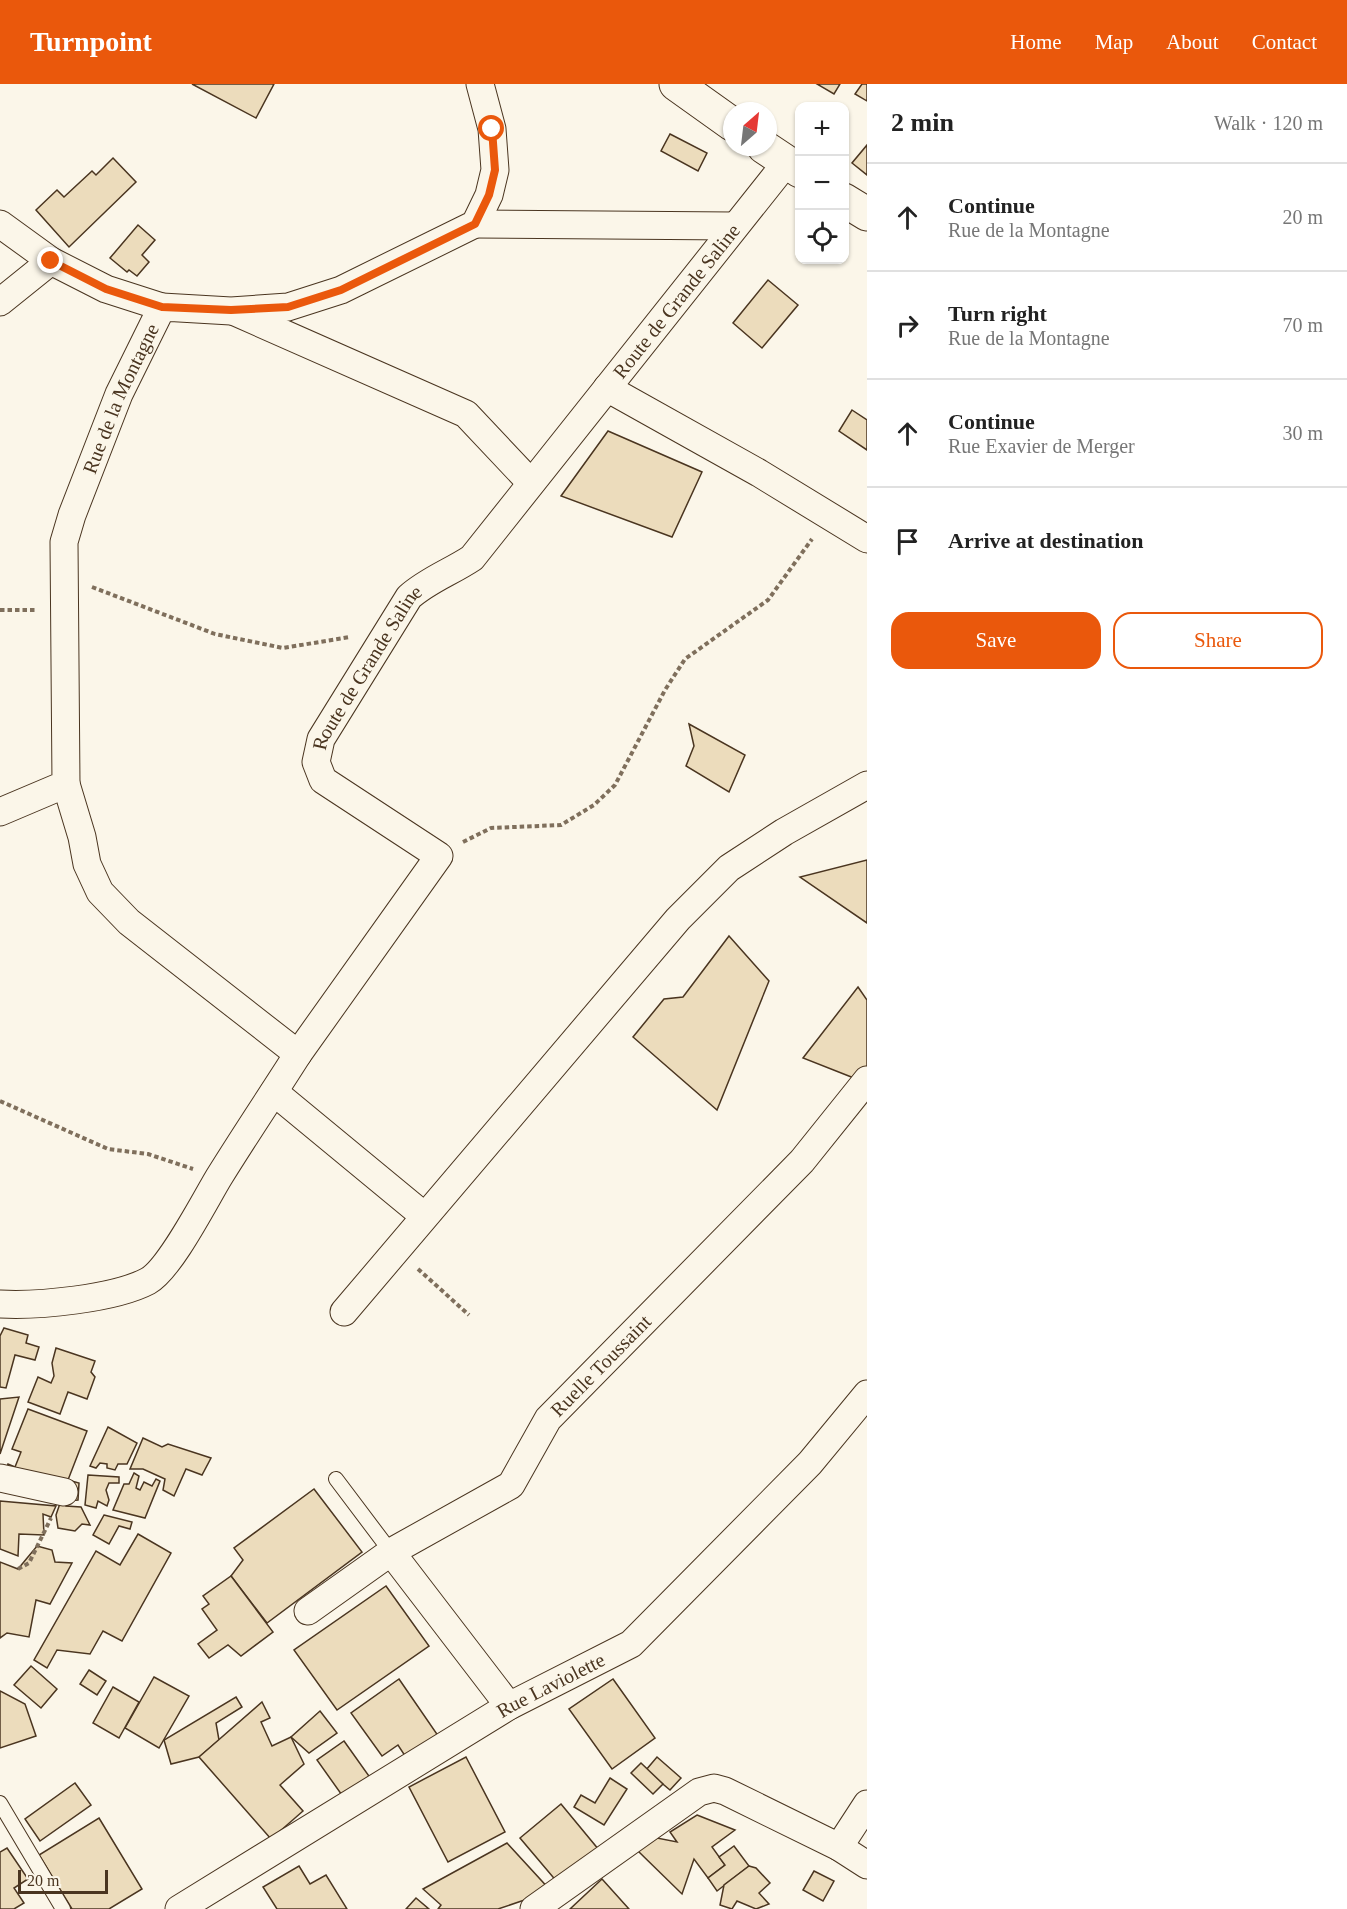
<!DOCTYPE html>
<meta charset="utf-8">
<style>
body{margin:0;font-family:Georgia,serif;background:#f6f6f6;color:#222}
.controls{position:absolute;right:18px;top:18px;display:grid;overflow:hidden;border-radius:12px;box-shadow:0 2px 4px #0004}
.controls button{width:54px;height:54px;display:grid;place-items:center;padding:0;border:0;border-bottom:2px solid #e0e0e0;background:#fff;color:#222;font:30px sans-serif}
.compass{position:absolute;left:723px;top:18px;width:54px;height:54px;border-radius:50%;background:#fff;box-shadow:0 2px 4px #0004;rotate:28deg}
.scale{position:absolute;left:18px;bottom:15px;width:90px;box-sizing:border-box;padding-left:6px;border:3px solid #4a3520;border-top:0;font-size:16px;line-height:21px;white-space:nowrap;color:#4a3520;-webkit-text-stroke:4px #fbf6e9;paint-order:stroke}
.stop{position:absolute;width:18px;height:18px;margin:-14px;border:4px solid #ea580c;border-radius:50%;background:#fff}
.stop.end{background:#ea580c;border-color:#fff;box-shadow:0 2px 6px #0008}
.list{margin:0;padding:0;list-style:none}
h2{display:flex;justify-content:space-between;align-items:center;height:78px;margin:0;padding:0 24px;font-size:26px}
h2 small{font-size:20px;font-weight:400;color:#767676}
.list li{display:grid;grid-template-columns:39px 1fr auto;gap:18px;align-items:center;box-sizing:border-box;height:108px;padding:0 24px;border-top:2px solid #e0e0e0}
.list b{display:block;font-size:22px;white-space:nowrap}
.list p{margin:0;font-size:20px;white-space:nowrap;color:#767676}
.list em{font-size:20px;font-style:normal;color:#767676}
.actions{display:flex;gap:12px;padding:18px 24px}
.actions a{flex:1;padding:14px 0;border:2px solid #ea580c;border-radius:18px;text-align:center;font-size:21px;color:#ea580c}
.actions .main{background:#ea580c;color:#fff}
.icon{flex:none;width:33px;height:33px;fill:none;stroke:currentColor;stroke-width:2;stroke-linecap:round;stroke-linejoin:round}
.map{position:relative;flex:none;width:867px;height:1825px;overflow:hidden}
header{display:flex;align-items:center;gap:36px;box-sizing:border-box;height:84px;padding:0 30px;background:#ea580c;color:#fff}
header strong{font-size:28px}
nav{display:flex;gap:33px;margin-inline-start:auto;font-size:21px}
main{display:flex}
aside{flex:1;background:#fff}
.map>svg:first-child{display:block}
.building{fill:#ecdcbc;stroke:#4a3520;stroke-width:1.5}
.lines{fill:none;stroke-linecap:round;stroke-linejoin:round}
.lane-casing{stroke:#4a3520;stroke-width:16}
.street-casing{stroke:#4a3520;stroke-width:29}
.primary-casing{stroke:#4a3520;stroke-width:35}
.path{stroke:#7f6f5c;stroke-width:4;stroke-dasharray:4.5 3;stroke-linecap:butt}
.lane{stroke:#fbf6e9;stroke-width:14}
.street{stroke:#fbf6e9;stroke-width:27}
.primary{stroke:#fbf6e9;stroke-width:33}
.route{stroke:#ea580c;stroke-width:8}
.labels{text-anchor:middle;stroke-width:4.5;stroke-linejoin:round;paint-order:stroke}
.street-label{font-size:20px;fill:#4a3520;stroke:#fbf6e9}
</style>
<header>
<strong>Turnpoint</strong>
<nav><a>Home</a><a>Map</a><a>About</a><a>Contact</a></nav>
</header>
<main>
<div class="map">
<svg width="867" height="1825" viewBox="0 0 867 1825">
<rect width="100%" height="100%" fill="#fbf6e9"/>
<g class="building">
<path d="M192,0H274L256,34Z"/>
<path d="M817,0H840L834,10Z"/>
<path d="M862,0H867V17L855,10Z"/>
<path d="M670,50L707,69L698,87L661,67Z"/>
<path d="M867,61V91L852,79Z"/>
<path d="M113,74L136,98L69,163L36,126L57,106L64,113L92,87L96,91Z"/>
<path d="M138,141L155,156L142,171L149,178L137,192L129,186L127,188L110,174Z"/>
<path d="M768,196L798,221L762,264L733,239Z"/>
<path d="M852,326L867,336V366L839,347Z"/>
<path d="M608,347L702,388L672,453L561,412Z"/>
<path d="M689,640L745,671L729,708L686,682L694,662Z"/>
<path d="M867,776V839L800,793Z"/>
<path d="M729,852L769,897L717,1026L633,953L664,915L683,913Z"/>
<path d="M858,903L867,916V986L859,996L803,974Z"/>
<path d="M4,1244L28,1251L26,1259L39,1263L35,1276L15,1271L6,1304L0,1303V1252Z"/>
<path d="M56,1264L95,1277L91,1288L95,1293L87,1315L68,1308L60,1330L28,1318L38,1293L51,1299L54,1292L52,1279Z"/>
<path d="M19,1313L0,1370V1315Z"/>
<path d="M28,1325L87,1347L68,1396L6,1386L8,1380L15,1383L21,1368L12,1365Z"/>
<path d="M108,1343L137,1359L127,1380H118L115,1386L107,1384V1380L100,1379L96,1384L90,1382Z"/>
<path d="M143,1354L162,1363L168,1360L211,1374L202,1391L186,1385L174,1412L163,1406L165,1395L143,1385H130Z"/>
<path d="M134,1389L139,1392L136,1404L140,1406L144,1398L152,1402L156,1395L160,1397L145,1434L113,1426L124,1400H129Z"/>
<path d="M88,1391L119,1393V1399H109L106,1406L109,1416L107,1422L98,1417L96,1424L85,1421Z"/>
<path d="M68,1396L79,1399L78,1416L66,1417V1422L81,1423L90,1441L82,1440L75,1447L58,1444L56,1431Z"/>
<path d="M314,1405L362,1468L267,1539L231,1492L243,1476L234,1464Z"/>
<path d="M0,1417L56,1422L51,1433L43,1430L44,1451L19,1450L18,1472L0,1465Z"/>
<path d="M104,1431L132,1438L130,1445L119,1442L109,1460L93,1451Z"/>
<path d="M138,1450L171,1469L122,1557L103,1547L90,1570L57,1566L47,1584L34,1576L96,1467L120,1481Z"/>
<path d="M37,1462L52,1466L55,1478L72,1479L50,1520L36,1516L29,1553L7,1549L0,1554V1478L18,1485Z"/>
<path d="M231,1492L273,1548L241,1572L228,1561L209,1574L198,1560L217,1546L202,1525L209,1520L203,1512Z"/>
<path d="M386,1502L429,1562L337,1626L294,1566Z"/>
<path d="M31,1582L57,1605L41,1624L14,1601Z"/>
<path d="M89,1586L106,1597L97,1611L80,1600Z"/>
<path d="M154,1593L189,1612L159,1664L125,1644Z"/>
<path d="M399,1595L441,1656L409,1678L398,1661L382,1672L351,1629Z"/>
<path d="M613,1595L655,1654L612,1685L569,1625Z"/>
<path d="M113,1603L139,1618L119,1654L93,1639Z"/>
<path d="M0,1607L25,1620L36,1652L0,1664Z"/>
<path d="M236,1613L242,1623L216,1639L219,1656L199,1673L171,1680L164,1656Z"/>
<path d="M262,1618L270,1634L261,1638L272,1662L291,1653L304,1680L280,1701L303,1727L271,1755L199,1673Z"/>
<path d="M320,1627L337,1649L309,1669L291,1653Z"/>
<path d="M344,1657L376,1702L349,1721L317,1676Z"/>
<path d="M466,1673L505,1748L448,1778L409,1703Z"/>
<path d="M657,1673L681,1694L670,1706L646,1686Z"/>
<path d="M641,1679L663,1700L653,1710L631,1689Z"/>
<path d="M610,1694L627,1705L604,1741L574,1723L581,1711L595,1719Z"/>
<path d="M75,1699L91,1721L40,1757L25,1735Z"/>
<path d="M561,1720L599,1766L558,1799L520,1754Z"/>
<path d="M697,1731L735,1746L712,1763L725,1781L708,1794L694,1775L682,1810L638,1767L652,1753L677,1758L670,1748Z"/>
<path d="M99,1734L142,1805L109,1825H72L39,1771Z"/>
<path d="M507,1759L551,1807L498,1825H438L441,1821L423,1805Z"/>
<path d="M734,1762L749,1782L717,1807L708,1794L725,1781L719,1773Z"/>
<path d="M7,1764L28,1795L14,1804L24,1819L14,1825H0V1768Z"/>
<path d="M299,1782L310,1800L326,1791L347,1825H277L263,1803Z"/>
<path d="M749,1782L756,1784L770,1799L759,1809L769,1820L756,1825L737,1817L732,1825L720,1821L724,1801Z"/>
<path d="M814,1787L834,1797L823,1817L803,1806Z"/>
<path d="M602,1795L629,1825H570Z"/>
<path d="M416,1814L429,1825H406Z"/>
</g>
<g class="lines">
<g class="lane-casing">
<g id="lane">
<path d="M336,1395L391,1468"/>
<path d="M0,1719L63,1825"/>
</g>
</g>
<g class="street-casing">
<g id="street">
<path d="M0,140L51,177L106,205L162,223"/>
<path d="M475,140L733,142"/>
<path d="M0,218L51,177"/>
<path d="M235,228L466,330L531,399"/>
<path d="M607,304L759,389L867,455"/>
<path id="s1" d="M66,700L82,753L87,780L100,808L129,838L298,970L439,772L323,696L316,678L321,655L409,513C428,496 451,488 472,474L786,79"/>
<path id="s2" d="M0,728L66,700L64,458L72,431L119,310L162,223L231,227L288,223L341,206L475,140L489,111L495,86L492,45L480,0"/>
<path d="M274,1008L423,1131"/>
<path d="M0,1220C38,1222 114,1215 148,1197C170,1185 205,1116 219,1093C245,1051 272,1011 298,970"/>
<path d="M344,1228L678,835L729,784L784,748L867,701"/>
<path d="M0,1394L64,1408"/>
<path d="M391,1468L509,1622"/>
<path id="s3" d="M308,1527L391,1468L511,1401L548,1335L802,1077L867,996"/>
<path d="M839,1763L867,1781"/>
<path id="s4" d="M179,1825L509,1622L631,1560L810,1379L867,1310"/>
<path d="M534,1825L699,1708L714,1704L725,1707L839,1763L867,1720"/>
</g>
</g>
<g class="primary-casing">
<g id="primary">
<path d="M676,0L732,40"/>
<path d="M764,63L800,87"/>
<path d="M844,116L867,130"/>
</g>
</g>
<g class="path">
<path d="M92,503L215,550L283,564L350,553"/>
<path d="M0,526H35"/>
<path d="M463,758L491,744L561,741L594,721L615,701L665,606L685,575L768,516L812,455"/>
<path d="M0,1017L108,1065L148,1070L193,1085"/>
<path d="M418,1185L469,1231"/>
<path d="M18,1485L29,1479L51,1434"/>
</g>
<use href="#lane" class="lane"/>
<use href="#street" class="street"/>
<use href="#primary" class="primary"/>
</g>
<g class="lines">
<path class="route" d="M51,177L106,205L162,223L231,226L288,223L341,206L475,140L489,111L495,86L492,45"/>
</g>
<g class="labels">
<g class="street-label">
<text dy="7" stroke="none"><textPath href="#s1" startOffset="1364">Route de Grande Saline</textPath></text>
<text dy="7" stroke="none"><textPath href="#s2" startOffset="468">Rue de la Montagne</textPath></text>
<text dy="7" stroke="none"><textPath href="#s1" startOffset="879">Route de Grande Saline</textPath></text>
<text dy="7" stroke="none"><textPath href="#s3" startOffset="390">Ruelle Toussaint</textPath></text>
<text dy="7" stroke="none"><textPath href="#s4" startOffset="434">Rue Laviolette</textPath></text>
</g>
</g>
</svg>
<div class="controls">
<button>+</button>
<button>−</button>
<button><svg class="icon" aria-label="locate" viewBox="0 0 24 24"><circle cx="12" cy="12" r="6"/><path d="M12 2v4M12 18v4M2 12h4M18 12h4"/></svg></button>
</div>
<svg class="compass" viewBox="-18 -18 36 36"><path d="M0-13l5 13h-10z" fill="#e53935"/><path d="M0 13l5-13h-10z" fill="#767676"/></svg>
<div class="scale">20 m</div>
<div class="stop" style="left:492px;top:45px"></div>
<div class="stop end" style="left:51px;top:177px"></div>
</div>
<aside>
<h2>2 min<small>Walk · 120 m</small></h2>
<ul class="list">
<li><svg class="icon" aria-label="ahead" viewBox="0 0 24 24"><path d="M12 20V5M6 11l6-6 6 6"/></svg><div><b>Continue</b><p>Rue de la Montagne</p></div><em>20 m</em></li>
<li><svg class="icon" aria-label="right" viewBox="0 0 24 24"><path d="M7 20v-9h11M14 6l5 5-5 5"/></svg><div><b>Turn right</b><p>Rue de la Montagne</p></div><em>70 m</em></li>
<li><svg class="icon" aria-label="ahead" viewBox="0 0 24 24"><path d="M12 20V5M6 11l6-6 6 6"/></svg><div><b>Continue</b><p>Rue Exavier de Merger</p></div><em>30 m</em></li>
<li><svg class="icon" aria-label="arrive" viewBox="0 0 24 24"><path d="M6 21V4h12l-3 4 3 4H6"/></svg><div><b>Arrive at destination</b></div></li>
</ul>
<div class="actions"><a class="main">Save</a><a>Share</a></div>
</aside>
</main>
